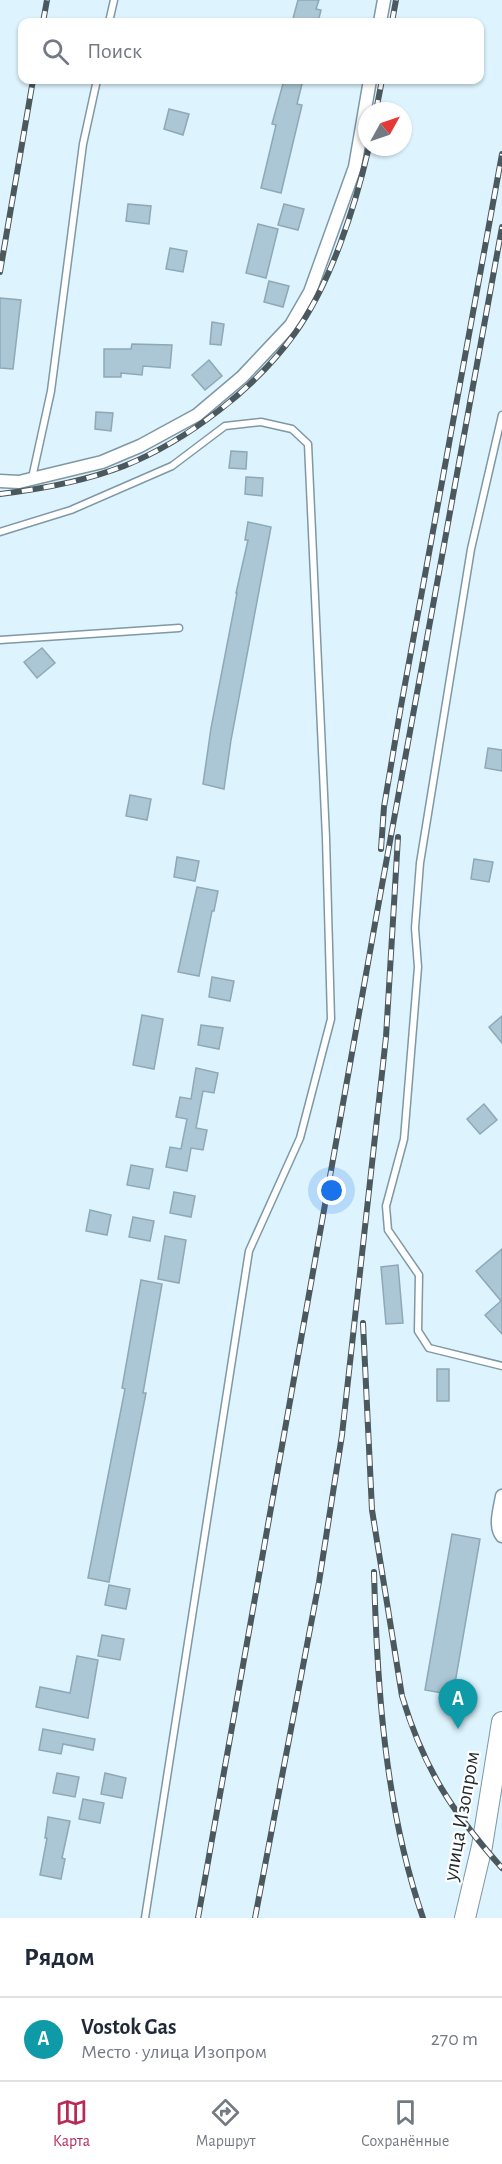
<!DOCTYPE html>
<html lang="ru">
<meta charset="utf-8">
<style>
body{margin:0;font-family:"Alegreya Sans",sans-serif;background:#f2f2f3;color:#1f2937}
.compass{position:absolute;left:358px;top:102px;width:54px;height:54px;border-radius:50%;background:#fff;box-shadow:0 2px 4px #0004;rotate:50deg}
.you{position:absolute;left:332px;top:1191px;width:21px;height:21px;margin:-15px;border:4px solid #fff;border-radius:50%;background:#1a73e8;box-shadow:0 0 0 9px #1a73e833}
.badge{display:grid;place-items:center;width:39px;height:39px;border-radius:50%;background:#b92a56;color:#fff;font-size:20px;font-weight:700}
.pin{position:absolute;translate:-50% -50px;filter:drop-shadow(0 2px 3px #0008)}
.pin::after{content:'';position:absolute;top:32px;width:21px;height:18px;background:inherit;clip-path:polygon(0 0,100% 0,50% 100%)}
.list{margin:0;padding:0;list-style:none}
h2{display:flex;justify-content:space-between;align-items:center;height:78px;margin:0;padding:0 24px;font-size:26px}
h2 small{font-size:20px;font-weight:400;color:#747a83}
.list li{display:grid;grid-template-columns:39px 1fr auto;gap:18px;align-items:center;box-sizing:border-box;height:84px;padding:0 24px;border-top:2px solid #e0e1e3}
.list b{display:block;font-size:22px;white-space:nowrap}
.list p{margin:0;font-size:20px;white-space:nowrap;color:#747a83}
.list em{font-size:20px;font-style:normal;color:#747a83}
.icon{flex:none;width:33px;height:33px;fill:none;stroke:currentColor;stroke-width:2;stroke-linecap:round;stroke-linejoin:round}
.map{position:relative;flex:none;width:502px;height:1918px;overflow:hidden}
.search{position:absolute;background:#fff;box-shadow:0 2px 4px #0004;left:18px;right:18px;top:18px;height:66px;display:flex;align-items:center;gap:15px;box-sizing:border-box;padding:0 21px;border-radius:12px;color:#747a83;font-size:22px}
.sheet{height:162px;background:#fff}
nav{display:flex;justify-content:space-around;align-items:center;box-sizing:border-box;height:84px;border-top:2px solid #e0e1e3;background:#fff;font-size:16px;color:#747a83}
nav a{display:grid;justify-items:center;gap:3px}
nav .on{color:#b92a56}
.map>svg:first-child{display:block}
.building{fill:#abc6d4;stroke:#8ea8b6;stroke-width:1.5}
.lines{fill:none;stroke-linecap:round;stroke-linejoin:round}
.service-casing{stroke:#7e98a5;stroke-width:9}
.minor-casing{stroke:#7e98a5;stroke-width:15}
.trunk-casing{stroke:#7e98a5;stroke-width:22}
.service{stroke:#fff;stroke-width:6}
.minor{stroke:#fff;stroke-width:12}
.trunk{stroke:#fff;stroke-width:20}
.rail-casing{stroke:#4b595f;stroke-width:6}
.rail{stroke:#fff;stroke-width:4;stroke-dasharray:11;stroke-linecap:butt}
.labels{text-anchor:middle;stroke-width:4.5;stroke-linejoin:round;paint-order:stroke}
.street-label{font-size:21px;fill:#212c31;stroke:#fff}
</style>
<div class="map">
<svg width="502" height="1918" viewBox="0 0 502 1918">
<rect width="100%" height="100%" fill="#ddf3fe"/>
<g class="building">
<path d="M298,0H319L316,9L321,10L318,22H292Z"/>
<path d="M284,80H303L297,104L302,105L281,193L261,188L276,125L272,124Z"/>
<path d="M169,109L189,114L183,135L164,129Z"/>
<path d="M128,204L151,206L149,224L126,221Z"/>
<path d="M284,204L304,209L298,230L278,225Z"/>
<path d="M258,224L278,229L266,278L246,273Z"/>
<path d="M170,248L187,251L183,272L166,269Z"/>
<path d="M269,281L289,286L283,307L264,302Z"/>
<path d="M0,298L21,300L13,369L0,368Z"/>
<path d="M212,322L224,324L221,345L210,344Z"/>
<path d="M132,344L172,345L170,368L143,366L142,375L121,373V377H104V349H131Z"/>
<path d="M209,360L222,376L205,390L192,375Z"/>
<path d="M96,412L113,413L111,431L95,429Z"/>
<path d="M231,451L247,452L246,469L229,468Z"/>
<path d="M246,477L263,478L262,496L245,494Z"/>
<path d="M248,522L271,527L231,740L224,789L203,784L211,728L237,593H236L248,540H245Z"/>
<path d="M42,648L55,663L37,678L24,662Z"/>
<path d="M488,748L502,750V771L485,768Z"/>
<path d="M130,795L151,799L147,820L126,816Z"/>
<path d="M177,857L199,861L195,881L174,877Z"/>
<path d="M474,859L493,862L489,882L471,879Z"/>
<path d="M197,887L218,891L214,911H212L199,976L178,972Z"/>
<path d="M212,977L234,981L230,1001L209,997Z"/>
<path d="M142,1015L163,1019L154,1069L133,1065Z"/>
<path d="M502,1016V1043L489,1027Z"/>
<path d="M201,1025L223,1028L219,1049L198,1045Z"/>
<path d="M196,1068L218,1073L214,1093L203,1091L196,1128L207,1130L203,1150L191,1148L187,1171L166,1167L170,1147L181,1149L187,1119L176,1117L180,1097L191,1099Z"/>
<path d="M484,1104L497,1120L480,1134L467,1119Z"/>
<path d="M131,1165L153,1169L149,1189L127,1185Z"/>
<path d="M174,1192L195,1196L191,1217L170,1213Z"/>
<path d="M90,1210L111,1215L107,1235L86,1231Z"/>
<path d="M133,1217L154,1221L150,1241L129,1237Z"/>
<path d="M165,1236L186,1240L179,1283L158,1279Z"/>
<path d="M502,1249V1334L485,1315L501,1301L476,1271Z"/>
<path d="M398,1265L403,1323L386,1324L381,1267Z"/>
<path d="M141,1280L162,1284L143,1393H146L109,1582L88,1578L125,1389L122,1388Z"/>
<rect x="437" y="1369" width="12" height="32"/>
<path d="M452,1534L480,1539L453,1695L425,1690Z"/>
<path d="M109,1585L130,1589L126,1609L105,1605Z"/>
<path d="M102,1635L124,1639L120,1660L98,1656Z"/>
<path d="M77,1656L98,1660L88,1718L36,1707L40,1687L70,1693Z"/>
<path d="M43,1729L95,1739L93,1750L63,1744L61,1754L39,1750Z"/>
<path d="M57,1773L79,1777L75,1797L53,1793Z"/>
<path d="M105,1773L126,1778L122,1798L101,1794Z"/>
<path d="M83,1799L104,1803L100,1823L79,1819Z"/>
<path d="M48,1817L70,1821L62,1858L65,1859L61,1879L40,1875L47,1838H45Z"/>
</g>
<g class="lines">
<g class="service-casing">
<g id="service">
<path d="M109,22L114,0"/>
<path d="M502,415L471,549L420,863L415,928L418,967L404,1139L386,1206L388,1230L419,1275L418,1331L429,1348L502,1366"/>
<path d="M32,478L51,391L83,144L97,80"/>
<path d="M0,532L71,510L172,466L225,426L261,422L292,429L308,444L326,838L331,1019L300,1138L249,1251L145,1918"/>
<path d="M0,640L179,628"/>
</g>
</g>
<g class="minor-casing">
<g id="minor">
<path d="M380,22L384,0"/>
<path d="M0,481L19,482L102,462L140,446L197,415L242,377L291,325L310,292L355,167L370,80"/>
<path d="M502,1496C500,1509 494,1526 502,1536"/>
</g>
</g>
<g class="trunk-casing">
<path id="trunk" d="M465,1918L482,1846L502,1722"/>
</g>
<use href="#service" class="service"/>
<use href="#minor" class="minor"/>
<use href="#trunk" class="trunk"/>
<g class="rail-casing">
<g id="rail">
<path d="M43,22L47,0"/>
<path d="M392,22L396,0"/>
<path d="M376,111L382,80"/>
<path d="M0,272L33,80"/>
<path d="M0,494C42,489 85,481 124,466C188,440 255,389 295,333C331,283 355,207 369,147"/>
<path d="M381,849L384,807L401,706L502,154"/>
<path d="M363,1323L372,1510L402,1696C424,1769 452,1812 502,1868"/>
<path d="M374,1572C377,1688 385,1808 423,1918"/>
<path d="M198,1918L376,918L502,227"/>
<path d="M255,1918L319,1582L342,1435L386,1037L398,837"/>
</g>
</g>
<use href="#rail" class="rail"/>
</g>
<g class="labels">
<g class="street-label">
<text transform="translate(461 1816) rotate(-80)" y="7">улица Изопром</text>
</g>
</g>
</svg>
<svg class="compass" viewBox="-18 -18 36 36"><path d="M0-13l5 13h-10z" fill="#e53935"/><path d="M0 13l5-13h-10z" fill="#747a83"/></svg>
<div class="you"></div>
<div class="pin badge" style="left:458px;top:1729px;background:#0f9aa8">A</div>
<div class="search"><svg class="icon" aria-label="search" viewBox="0 0 24 24"><circle cx="10" cy="10" r="6"/><path d="M15 15l6 6"/></svg>Поиск</div>
</div>
<section class="sheet">
<h2>Рядом<small></small></h2>
<ul class="list">
<li><span class="badge" style="background:#0f9aa8">A</span><div><b>Vostok Gas</b><p>Место · улица Изопром</p></div><em>270 m</em></li>
</ul>
</section>
<nav>
<a class="on"><svg class="icon" aria-label="map" viewBox="0 0 24 24"><path d="M3 6l6-2 6 2 6-2v14l-6 2-6-2-6 2zM9 4v14M15 6v14"/></svg>Карта</a>
<a><svg class="icon" aria-label="directions" viewBox="0 0 24 24"><path d="M12 3l9 9-9 9-9-9zM9 14v-3h6M13 9l2 2-2 2"/></svg>Маршрут</a>
<a><svg class="icon" aria-label="saved" viewBox="0 0 24 24"><path d="M7 4h10v16l-5-4-5 4z"/></svg>Сохранённые</a>
</nav>
